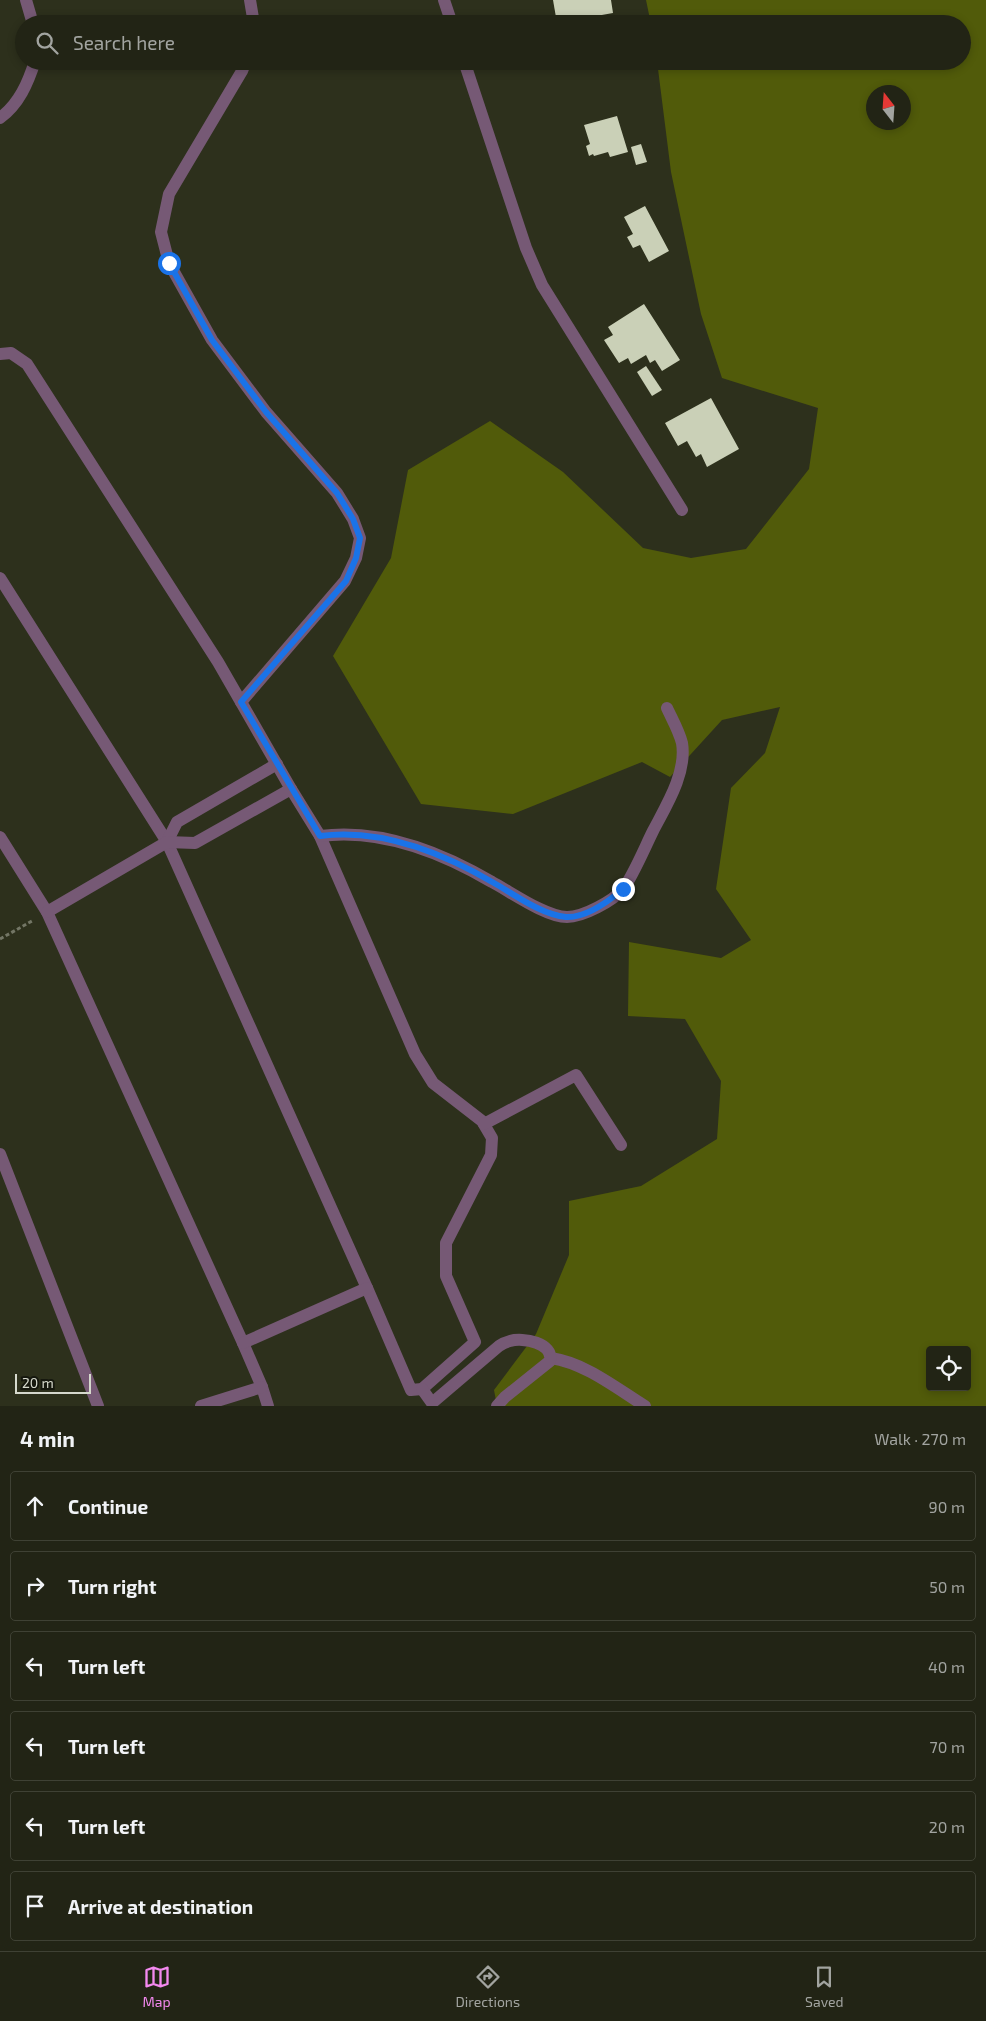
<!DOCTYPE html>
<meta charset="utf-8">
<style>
body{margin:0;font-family:"Exo 2",sans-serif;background:#2a2c1e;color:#f1f3f6}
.controls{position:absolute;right:15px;bottom:15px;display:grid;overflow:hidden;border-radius:5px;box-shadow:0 2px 8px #0003}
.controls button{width:45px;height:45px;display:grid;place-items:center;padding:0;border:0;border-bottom:1px solid #3f4134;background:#222415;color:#f1f3f6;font:25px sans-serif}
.compass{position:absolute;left:866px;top:85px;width:45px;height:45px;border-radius:50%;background:#222415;box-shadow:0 2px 8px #0003;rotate:343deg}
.scale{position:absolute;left:15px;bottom:12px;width:76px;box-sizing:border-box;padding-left:5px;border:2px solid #d6d9cd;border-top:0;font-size:14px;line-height:18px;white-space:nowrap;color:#d6d9cd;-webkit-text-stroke:4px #15170e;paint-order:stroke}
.stop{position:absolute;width:15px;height:15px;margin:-11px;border:4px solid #1a73e8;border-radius:50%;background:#fff}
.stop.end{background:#1a73e8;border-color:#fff;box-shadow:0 1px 5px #0008}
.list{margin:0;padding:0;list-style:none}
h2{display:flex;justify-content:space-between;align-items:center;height:65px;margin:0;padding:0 20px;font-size:21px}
h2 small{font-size:16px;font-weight:400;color:#a2a4a0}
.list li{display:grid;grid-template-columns:32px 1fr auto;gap:15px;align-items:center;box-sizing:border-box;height:70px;margin:0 10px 10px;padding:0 10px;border:1px solid #3f4134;border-radius:5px}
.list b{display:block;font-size:19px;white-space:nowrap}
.list em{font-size:16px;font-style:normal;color:#a2a4a0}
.icon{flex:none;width:28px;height:28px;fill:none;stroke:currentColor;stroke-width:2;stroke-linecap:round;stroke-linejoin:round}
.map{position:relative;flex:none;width:986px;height:1406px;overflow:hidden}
.search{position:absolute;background:#222415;box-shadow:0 2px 8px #0003;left:15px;right:15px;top:15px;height:55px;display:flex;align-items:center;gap:12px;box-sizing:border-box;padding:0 18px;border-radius:28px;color:#a2a4a0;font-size:19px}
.sheet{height:545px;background:#222415}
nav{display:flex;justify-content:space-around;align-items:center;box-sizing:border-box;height:70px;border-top:1px solid #3f4134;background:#222415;font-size:14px;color:#a2a4a0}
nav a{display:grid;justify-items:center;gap:2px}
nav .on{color:#f489f0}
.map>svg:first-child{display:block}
.forest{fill:#515b0a;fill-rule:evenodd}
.building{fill:#cad0b7}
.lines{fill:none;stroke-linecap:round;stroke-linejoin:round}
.path{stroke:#737665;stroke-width:3;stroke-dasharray:4 2.5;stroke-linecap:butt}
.minor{stroke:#765975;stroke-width:12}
.route{stroke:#1a73e8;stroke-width:6}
</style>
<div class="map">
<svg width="986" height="1406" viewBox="0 0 986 1406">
<rect width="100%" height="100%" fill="#2d301c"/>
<path class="forest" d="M646,0H986V1406H497L494,1390L536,1334L569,1255V1201L641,1186L717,1139L721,1081L685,1019L628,1016L629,942L721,958L751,940L716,889L731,788L765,753L780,707L722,720L670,777L642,762L513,814L421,804L333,656L391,558L408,470L490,421L563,472L643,548L691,558L746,549L809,469L818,408L722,378L701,314L671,172L657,61H962V24H651ZM874,92H904V122H874ZM930,1350H967V1387H930Z"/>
<g class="building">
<path d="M553,0H611L613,13L557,23Z"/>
<path d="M617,116L628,152L610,157L608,152L594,156L593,154L589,156L586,146L590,144L584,125Z"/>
<path d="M641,144L647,162L636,165L631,147Z"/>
<path d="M645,206L669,251L649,262L640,245L633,248L627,237L633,234L624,217Z"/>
<path d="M644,304L680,360L662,371L655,360L650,363L646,355L631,364L628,358L619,363L604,340L613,335L608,327Z"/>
<path d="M646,366L662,390L652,396L637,372Z"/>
<path d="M711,398L739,449L707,467L701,454L696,457L687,441L678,446L665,423Z"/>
</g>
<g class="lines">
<path class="path" d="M0,939L32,921"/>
<g class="minor">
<path d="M26,0L33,24"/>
<path d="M250,0L254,24"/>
<path d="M444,0L452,24"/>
<path d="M464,61L526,248L542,285L682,510"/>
<path d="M0,118C19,104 28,83 35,61"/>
<path d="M0,354L11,353L27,364L218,662L291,789L320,836L415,1054L433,1083L482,1121L492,1138L491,1155L446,1243V1276L475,1342L422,1389L411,1390L367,1288L167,842L0,578"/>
<path d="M241,702L345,581L356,558L360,538L353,519L337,493L266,412L212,340L169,263L161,232L169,194L242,71L246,61"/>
<path d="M320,836C380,828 441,852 492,882C511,892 546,917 567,917C583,917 613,901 623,889C633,876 645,847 653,831C666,806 687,773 682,743C679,731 672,719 667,708"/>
<path d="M0,837L47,912L243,1343L262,1387L268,1406"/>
<path d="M167,842L177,822L277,764"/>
<path d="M47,912L167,842L195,843L291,789"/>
<path d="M484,1124L576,1075L621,1145"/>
<path d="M0,1154L98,1406"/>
<path d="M243,1343L367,1288"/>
<path d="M551,1358C585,1363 616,1388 645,1406"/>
<path d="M422,1389L432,1403L499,1346C502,1344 506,1342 510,1341C523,1337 554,1343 550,1361L505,1397L497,1406"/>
<path d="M201,1406L262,1387"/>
</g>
</g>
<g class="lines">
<path class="route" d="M169,263L212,340L266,412L337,493L353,519L360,538L356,558L346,581L241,702L320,836C381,828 443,853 494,883C515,895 542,915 566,917C586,918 609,901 623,889"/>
</g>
</svg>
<div class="controls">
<button><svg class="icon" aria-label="locate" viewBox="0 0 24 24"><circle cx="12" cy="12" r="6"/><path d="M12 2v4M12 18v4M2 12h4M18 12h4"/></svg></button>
</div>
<svg class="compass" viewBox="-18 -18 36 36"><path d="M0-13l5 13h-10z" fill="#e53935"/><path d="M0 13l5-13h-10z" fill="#a2a4a0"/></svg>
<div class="scale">20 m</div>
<div class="stop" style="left:169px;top:263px"></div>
<div class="stop end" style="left:623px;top:889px"></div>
<div class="search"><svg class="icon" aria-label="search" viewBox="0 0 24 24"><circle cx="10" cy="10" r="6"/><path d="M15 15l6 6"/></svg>Search here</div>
</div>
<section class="sheet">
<h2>4 min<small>Walk · 270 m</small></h2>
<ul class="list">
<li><svg class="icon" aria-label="ahead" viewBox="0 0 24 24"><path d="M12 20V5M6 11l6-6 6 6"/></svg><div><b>Continue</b></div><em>90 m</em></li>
<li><svg class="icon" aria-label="right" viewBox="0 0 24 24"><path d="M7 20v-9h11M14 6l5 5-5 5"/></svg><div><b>Turn right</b></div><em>50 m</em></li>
<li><svg class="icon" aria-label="left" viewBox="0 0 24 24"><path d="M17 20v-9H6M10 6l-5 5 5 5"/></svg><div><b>Turn left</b></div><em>40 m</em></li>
<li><svg class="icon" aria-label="left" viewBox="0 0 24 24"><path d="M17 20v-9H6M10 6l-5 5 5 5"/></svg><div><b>Turn left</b></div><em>70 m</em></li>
<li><svg class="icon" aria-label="left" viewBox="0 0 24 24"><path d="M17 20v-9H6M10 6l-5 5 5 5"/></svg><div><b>Turn left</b></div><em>20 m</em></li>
<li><svg class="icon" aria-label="arrive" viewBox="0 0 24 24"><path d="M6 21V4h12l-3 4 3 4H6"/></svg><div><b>Arrive at destination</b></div></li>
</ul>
</section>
<nav>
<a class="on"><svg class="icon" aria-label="map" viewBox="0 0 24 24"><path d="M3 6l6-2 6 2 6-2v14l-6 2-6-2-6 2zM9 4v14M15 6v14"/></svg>Map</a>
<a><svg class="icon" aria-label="directions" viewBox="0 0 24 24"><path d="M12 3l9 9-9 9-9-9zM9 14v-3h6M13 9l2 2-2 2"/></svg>Directions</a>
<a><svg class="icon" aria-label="saved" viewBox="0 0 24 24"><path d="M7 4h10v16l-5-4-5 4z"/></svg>Saved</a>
</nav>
